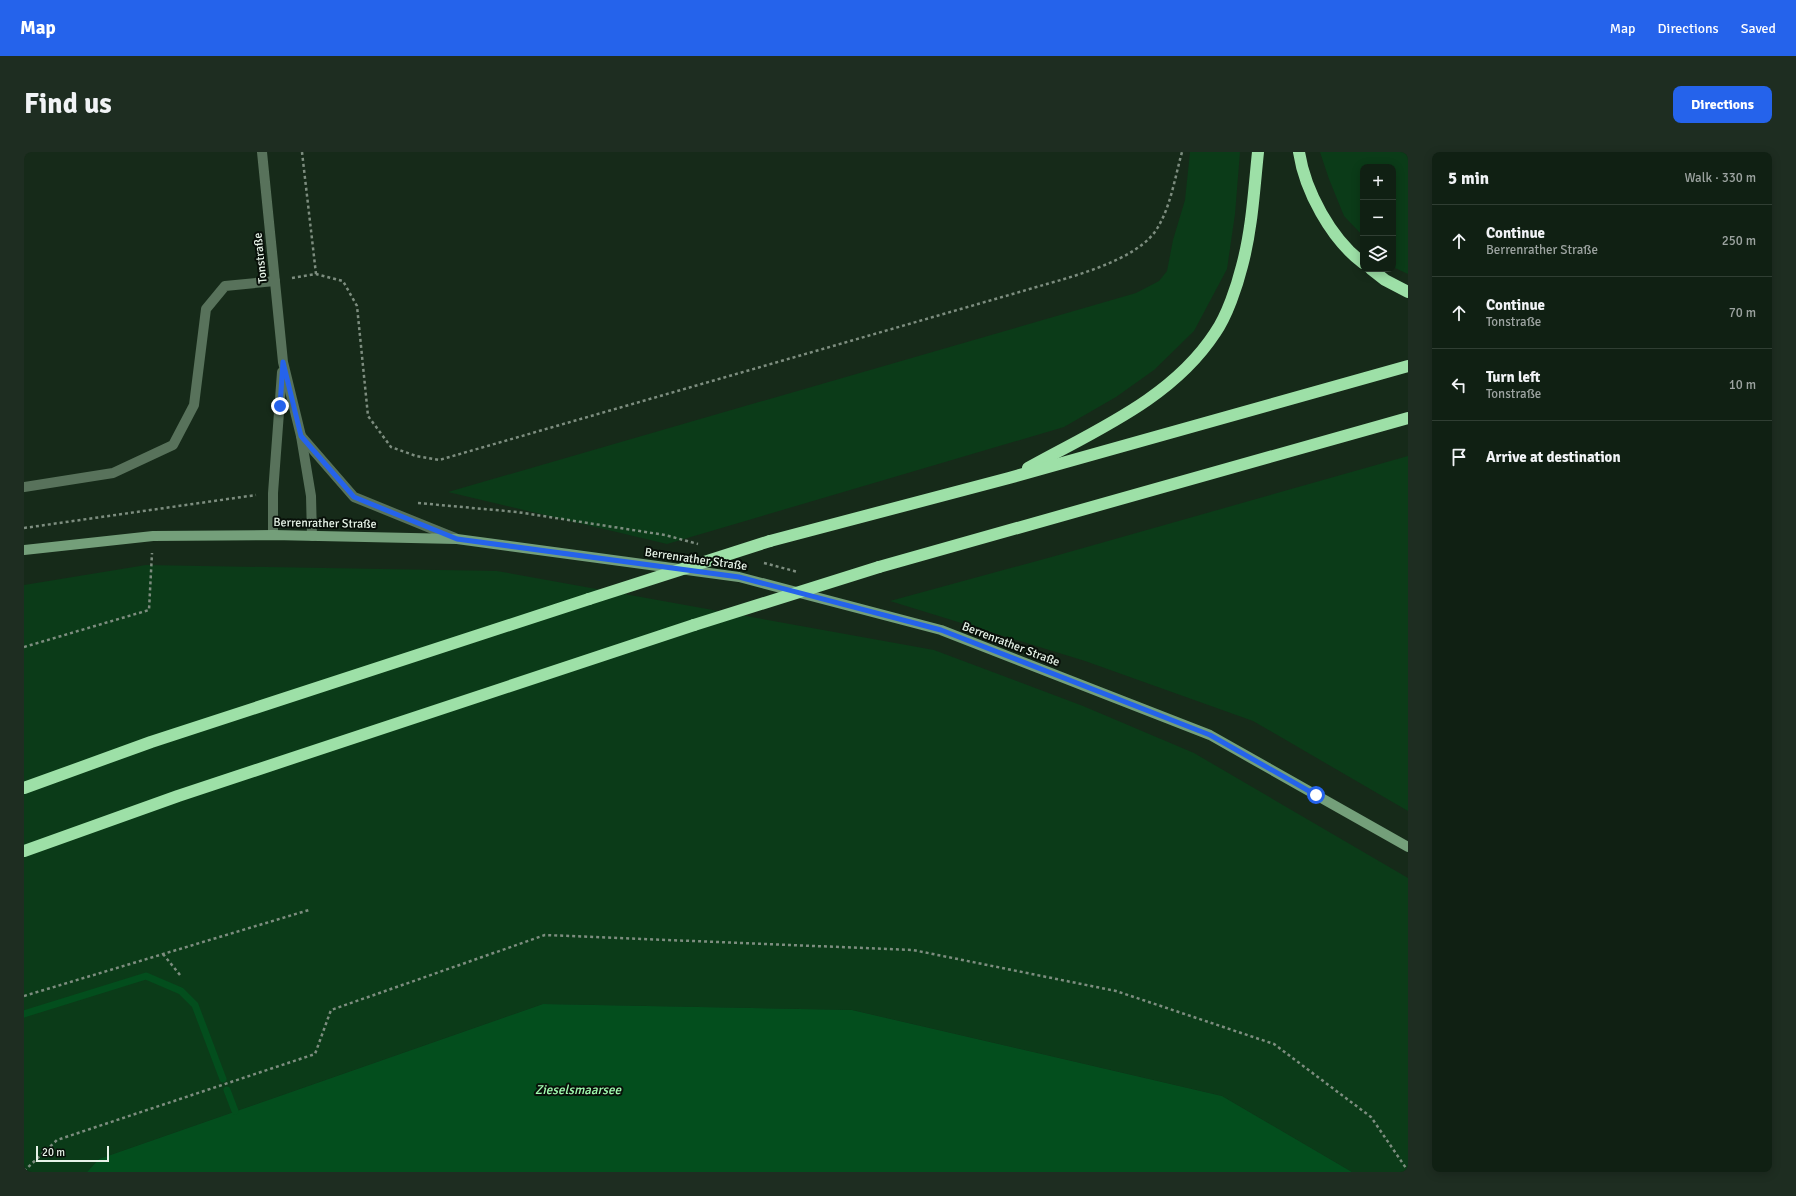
<!DOCTYPE html>
<meta charset="utf-8">
<style>
body{margin:0;font-family:Signika,sans-serif;background:#1e2d21;color:#f1f3f6}
.controls{position:absolute;right:12px;top:12px;display:grid;overflow:hidden;border-radius:8px;box-shadow:0 2px 10px #0003}
.controls button{width:36px;height:36px;display:grid;place-items:center;padding:0;border:0;border-bottom:1px solid #303e33;background:#102013;color:#f1f3f6;font:20px sans-serif}
.scale{position:absolute;left:12px;bottom:10px;width:73px;box-sizing:border-box;padding-left:4px;border:2px solid #e7f3e8;border-top:0;font-size:11px;line-height:14px;white-space:nowrap;color:#e7f3e8;-webkit-text-stroke:3px #081009;paint-order:stroke}
.stop{position:absolute;width:12px;height:12px;margin:-9px;border:3px solid #2563eb;border-radius:50%;background:#fff}
.stop.end{background:#2563eb;border-color:#fff;box-shadow:0 1px 4px #0008}
.list{margin:0;padding:0;list-style:none}
h2{display:flex;justify-content:space-between;align-items:center;height:52px;margin:0;padding:0 16px;font-size:17px}
h2 small{font-size:13px;font-weight:400;color:#9ca3a0}
.list li{display:grid;grid-template-columns:26px 1fr auto;gap:12px;align-items:center;box-sizing:border-box;height:72px;padding:0 16px;border-top:1px solid #303e33}
.list b{display:block;font-size:15px;white-space:nowrap}
.list p{margin:0;font-size:13px;white-space:nowrap;color:#9ca3a0}
.list em{font-size:13px;font-style:normal;color:#9ca3a0}
.icon{flex:none;width:22px;height:22px;fill:none;stroke:currentColor;stroke-width:2;stroke-linecap:round;stroke-linejoin:round}
.map{position:relative;flex:none;width:1384px;height:1020px;overflow:hidden;border-radius:8px}
header{display:flex;align-items:center;gap:24px;box-sizing:border-box;height:56px;padding:0 20px;background:#2563eb;color:#fff}
header strong{font-size:19px}
nav{display:flex;gap:22px;margin-inline-start:auto;font-size:14px}
.intro{display:flex;align-items:center;justify-content:space-between;box-sizing:border-box;height:96px;padding:0 24px}
h1{margin:0;font-size:28px}
.button{padding:10px 18px;border-radius:8px;background:#2563eb;color:#fff;font-size:14px;font-weight:700}
main{display:flex;gap:24px;padding:0 24px}
aside{flex:1;background:#102013;border-radius:8px;box-shadow:0 2px 10px #0003}
.map>svg:first-child{display:block}
.green{fill:#0b3b18}
.water{fill:#034e1d}
.lines{fill:none;stroke-linecap:round;stroke-linejoin:round}
.stream{stroke:#034e1d;stroke-width:7}
.path{stroke:#7d8d7f;stroke-width:2.5;stroke-dasharray:3 3;stroke-linecap:butt}
.service{stroke:#58725b;stroke-width:10}
.minor{stroke:#58725b;stroke-width:10}
.secondary{stroke:#749f7a;stroke-width:10}
.motorway{stroke:#9de0a7;stroke-width:12}
.motorway-bridge{stroke:#9de0a7;stroke-width:12}
.route{stroke:#2563eb;stroke-width:5}
.labels{text-anchor:middle;stroke-width:4;stroke-linejoin:round;paint-order:stroke}
.street-label{font-size:12px;fill:#e7f3e8;stroke:#081009}
.water-label{font-size:13px;font-style:italic;fill:#a1fbb0;stroke:#081009}
</style>
<header>
<strong>Map</strong>
<nav><a>Map</a><a>Directions</a><a>Saved</a></nav>
</header>
<div class="intro"><h1>Find us</h1><a class="button">Directions</a></div>
<main>
<div class="map">
<svg width="1384" height="1020" viewBox="0 0 1384 1020">
<rect width="100%" height="100%" fill="#162a19"/>
<g class="green">
<path d="M1166,0H1216L1211,62L1203,117L1170,179L1130,218L1092,245L1040,275L643,392L424,340L1112,141L1135,129L1143,119L1149,88L1161,48Z"/>
<path d="M1296,0H1384V122L1369,115V15H1339V84L1320,64L1305,27Z"/>
<path d="M1384,304V659L1229,569L1061,509L866,449L1031,404Z"/>
<path d="M122,413L473,419L910,498L1059,554L1170,601L1384,726V1020H1328L1198,944L828,858L519,852L75,1007L63,1020H0V433Z"/>
</g>
<path class="water" d="M519,852L828,858L1198,944L1328,1020H63L75,1007Z"/>
<g class="lines">
<g class="stream">
<path d="M0,862L122,824L157,839L171,853L199,927"/>
<path d="M203,938L211,959"/>
</g>
<g class="path">
<path d="M278,0L292,122"/>
<path d="M268,126L292,122L319,129L333,154L344,264L367,295L392,304L415,308L999,139C1037,127 1114,111 1134,75C1147,53 1151,25 1158,0"/>
<path d="M394,351L493,360L641,383L674,392"/>
<path d="M0,376L232,343"/>
<path d="M740,411L774,420"/>
<path d="M0,495L125,458L128,401"/>
<path d="M139,802L156,823"/>
<path d="M0,844L285,758"/>
<path d="M0,1019L33,988L291,902L307,858L521,783L889,798L1092,839L1250,892L1347,965L1384,1019"/>
</g>
<path class="service" d="M0,335L89,321L149,293L170,253L182,157L201,134L251,129"/>
<g class="minor">
<path d="M238,0L259,210L277,284L287,344L288,384"/>
<path d="M277,284L330,345L431,386"/>
<path d="M249,383V341L258,220"/>
</g>
<path class="secondary" d="M0,398L129,384L249,383L433,387L715,425L917,478L1186,583L1384,695"/>
<g class="motorway">
<path d="M1275,0C1281,39 1307,87 1339,111"/>
<path d="M1347,117L1361,128L1384,140"/>
<path d="M1004,316C1070,279 1148,247 1191,181C1203,164 1213,134 1218,114C1228,77 1230,38 1234,0"/>
<path d="M746,389L985,326L1384,214"/>
<path d="M855,415L1384,266"/>
<path d="M0,636L127,590L565,447"/>
<path d="M0,699L154,644L670,473"/>
</g>
<g class="motorway-bridge">
<path d="M565,447L746,389"/>
<path d="M670,473L855,415"/>
</g>
</g>
<g class="lines">
<path class="route" d="M256,254L259,210L277,284L330,345L433,387L715,425L917,478L1186,583L1292,643"/>
</g>
<g class="labels">
<g class="street-label">
<text transform="translate(236 106) rotate(-96)" y="4">Tonstraße</text>
<text transform="translate(301 371) rotate(1)" y="4">Berrenrather Straße</text>
<text transform="translate(672 407) rotate(8)" y="4">Berrenrather Straße</text>
<text transform="translate(987 492) rotate(21)" y="4">Berrenrather Straße</text>
</g>
<g class="water-label">
<text x="554" y="942">Zieselsmaarsee</text>
</g>
</g>
</svg>
<div class="controls">
<button>+</button>
<button>−</button>
<button><svg class="icon" aria-label="layers" viewBox="0 0 24 24"><path d="M12 4l9 5-9 5-9-5zM3 14l9 5 9-5"/></svg></button>
</div>
<div class="scale">20 m</div>
<div class="stop" style="left:1292px;top:643px"></div>
<div class="stop end" style="left:256px;top:254px"></div>
</div>
<aside>
<h2>5 min<small>Walk · 330 m</small></h2>
<ul class="list">
<li><svg class="icon" aria-label="ahead" viewBox="0 0 24 24"><path d="M12 20V5M6 11l6-6 6 6"/></svg><div><b>Continue</b><p>Berrenrather Straße</p></div><em>250 m</em></li>
<li><svg class="icon" aria-label="ahead" viewBox="0 0 24 24"><path d="M12 20V5M6 11l6-6 6 6"/></svg><div><b>Continue</b><p>Tonstraße</p></div><em>70 m</em></li>
<li><svg class="icon" aria-label="left" viewBox="0 0 24 24"><path d="M17 20v-9H6M10 6l-5 5 5 5"/></svg><div><b>Turn left</b><p>Tonstraße</p></div><em>10 m</em></li>
<li><svg class="icon" aria-label="arrive" viewBox="0 0 24 24"><path d="M6 21V4h12l-3 4 3 4H6"/></svg><div><b>Arrive at destination</b></div></li>
</ul>
</aside>
</main>
